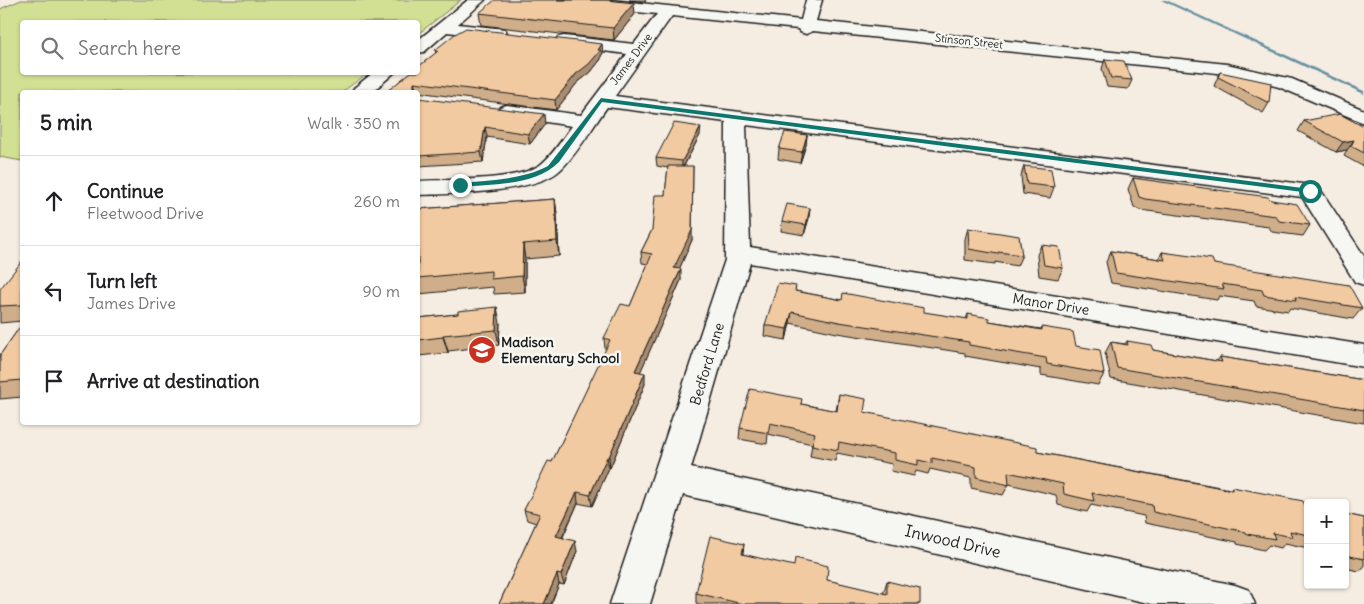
<!DOCTYPE html>
<meta charset="utf-8">
<style>
body{margin:0;font-family:Delius,sans-serif;background:#f2f2f2;color:#202124}
.controls{position:absolute;right:15px;bottom:15px;display:grid;overflow:hidden;border-radius:5px;box-shadow:0 1px 4px #0004}
.controls button{width:45px;height:45px;display:grid;place-items:center;padding:0;border:0;border-bottom:1px solid #e0e0e0;background:#fff;color:#202124;font:25px sans-serif}
.stop{position:absolute;width:15px;height:15px;margin:-11px;border:4px solid #0f766e;border-radius:50%;background:#fff}
.stop.end{background:#0f766e;border-color:#fff;box-shadow:0 1px 5px #0008}
.list{margin:0;padding:0;list-style:none}
h2{display:flex;justify-content:space-between;align-items:center;height:65px;margin:0;padding:0 20px;font-size:21px}
h2 small{font-size:16px;font-weight:400;color:#757577}
.list li{display:grid;grid-template-columns:32px 1fr auto;gap:15px;align-items:center;box-sizing:border-box;height:90px;padding:0 20px;border-top:1px solid #e0e0e0}
.list b{display:block;font-size:19px;white-space:nowrap}
.list p{margin:0;font-size:16px;white-space:nowrap;color:#757577}
.list em{font-size:16px;font-style:normal;color:#757577}
.icon{flex:none;width:28px;height:28px;fill:none;stroke:currentColor;stroke-width:2;stroke-linecap:round;stroke-linejoin:round}
.map{position:relative;flex:none;width:1364px;height:604px;overflow:hidden}
.search{position:absolute;background:#fff;box-shadow:0 1px 4px #0004;left:20px;top:20px;width:400px;height:55px;display:flex;align-items:center;gap:12px;box-sizing:border-box;padding:0 18px;border-radius:5px;color:#757577;font-size:19px}
.panel{position:absolute;background:#fff;box-shadow:0 1px 4px #0004;left:20px;top:90px;width:400px;height:335px;border-radius:5px}
.map>svg:first-child{display:block}
.green{fill:#d2e093;stroke:#777e58}
.lines{fill:none;stroke-linecap:round;stroke-linejoin:round}
.stream{fill:#658e9f;fill-rule:evenodd}
.minor-casing{stroke:#1c1c1c;stroke-width:3}
.minor{fill:#f6f6f2;fill-rule:evenodd}
.wall{fill:#d0ae8a;stroke:#1c1c1c}
.shaded-wall{fill:#a98d71;stroke:#1c1c1c}
.building{fill:#f2caa1;stroke:#1c1c1c}
.route{fill:#0f766e}
.labels{text-anchor:middle;stroke-width:5;stroke-linejoin:round;paint-order:stroke}
.far-street-label{font-size:11px;fill:#1c1c1c;stroke:#f6f6f2}
.street-label{font-size:14px;fill:#1c1c1c;stroke:#f6f6f2}
.poi-label{font-size:14px;font-weight:bold;fill:#1c1c1c;stroke:#f6f6f2;text-anchor:start}
.near-street-label{font-size:16px;fill:#1c1c1c;stroke:#f6f6f2}
</style>
<div class="map">
<svg width="1364" height="604" viewBox="0 0 1364 604">
<rect width="100%" height="100%" fill="#f5ede2"/>
<filter id="ink" filterUnits="userSpaceOnUse"><feTurbulence type="fractalNoise" baseFrequency=".02" numOctaves="2"/><feDisplacementMap in="SourceGraphic" scale="10" xChannelSelector="R" yChannelSelector="G"/><feConvolveMatrix kernelMatrix="1 2 1 2 8 2 1 2 1" color-interpolation-filters="sRGB"/></filter>
<g filter="url(#ink)">
<path class="green" d="M21,0H461L418,34V22H22V72L368,73L342,92H22V161L0,157V9Z"/>
<g class="lines">
<path class="stream" d="M1161,0H1166L1364,91V94Z"/>
<g class="minor-casing">
<g id="minor">
<path d="M468,0H485L458,24L505,29L507,33L505,37L499,38L447,32L424,52L418,53V40Z"/>
<path d="M558,0H611L801,20L806,0H822L816,21L1227,64L1292,79L1364,110V123L1279,87L1227,74L813,31L806,34L800,32L798,29L672,16L615,96L1318,186L1364,256V285L1355,282L1302,197L746,125L750,247L1364,345V367L750,263L691,468L1235,585L1249,590L1255,604H1152L683,495L650,604H610L725,260L726,122L607,107C594,125 576,156 559,171C534,193 451,194 418,195V181C449,179 514,182 540,165C553,155 562,139 572,126L500,115L497,111L500,107L507,105L581,115L627,54L564,46L558,45L556,41L558,37L564,36L634,44L657,14L566,5L561,3Z"/>
<path d="M374,72H395L372,92H352L354,88Z"/>
</g>
</g>
<use href="#minor" class="minor"/>
</g>
<g class="wall">
<path d="M629,0H646L645,2Z"/>
<path d="M479,13L635,14L614,40L481,25Z"/>
<path d="M435,50L603,53L601,56V59L590,73L577,83L556,110L417,92H386L436,53Z"/>
<path d="M1105,59L1132,80L1128,89L1107,87L1102,69Z"/>
<path d="M1220,72L1269,103L1263,113L1214,86Z"/>
<path d="M418,98L545,124L530,144L487,137L483,162L418,166Z"/>
<path d="M1304,121L1364,127V167L1344,156L1347,150L1336,152L1298,131Z"/>
<path d="M700,135L684,166L692,240L679,269L681,280L640,372L645,384L610,468H609L592,506L578,503L563,537L577,551L564,585L559,584L551,604H499L536,523L527,520L524,510L552,462L606,350L605,349L604,338L630,306L648,264L642,263L641,252L652,230L665,195L668,168L657,166L656,158Z"/>
<path d="M807,135L806,145L800,163L778,159L779,149Z"/>
<path d="M1024,166L1054,187L1050,198L1023,194L1021,176Z"/>
<path d="M1133,178L1271,200L1310,225L1303,236L1272,232L1269,227L1140,210L1134,207L1128,189Z"/>
<path d="M555,199L557,214L559,256L525,259V292L494,294L493,287L418,294V209Z"/>
<path d="M809,218L804,235L781,231L782,221Z"/>
<path d="M968,228L1022,255L1017,266L995,262V264L965,260V239Z"/>
<path d="M1041,245L1063,268L1058,279L1039,276L1037,255Z"/>
<path d="M1111,251L1159,259L1162,252L1214,264L1362,308L1353,319L1290,308L1288,311L1256,306L1254,301L1219,296L1217,300L1111,283L1106,262Z"/>
<path d="M22,261V321L0,323V306Z"/>
<path d="M796,291L842,300L966,319L968,314L989,321L1041,329L1042,327L1076,346L1104,374L1098,385L1041,375V369L965,356V353L837,333L790,323L786,340L764,336L765,325Z"/>
<path d="M458,314L500,323L499,345L448,351V353L418,356V318Z"/>
<path d="M22,324V397L0,399V355Z"/>
<path d="M1127,341L1153,350L1217,361L1220,357L1364,380V423L1111,379L1105,353L1111,342L1125,344Z"/>
<path d="M839,394L864,412L1037,452L1230,489L1232,487L1308,507V548L1285,543L1281,548L1269,545L1264,550L1237,544V542L1145,523L1144,516L1091,505L1087,512L1058,505L1056,495L1009,484L1003,495L971,488V478L930,469L928,474L916,471L914,476L891,471L892,464L837,453L835,461L810,456L812,444L768,434L767,444L739,439L740,428L801,404L836,411Z"/>
<path d="M1345,514L1364,518V567L1359,571L1345,568Z"/>
<path d="M744,544L743,554L827,580L883,594L887,581L920,604H700L696,603V593Z"/>
</g>
<g class="shaded-wall">
<path d="M634,3L635,14L614,40L613,28Z"/>
<path d="M602,44L603,53L601,56V59L590,73L577,83L556,110L555,100L576,74L598,50Z"/>
<path d="M414,82L417,92H414Z"/>
<path d="M544,114L545,124L530,144L528,134Z"/>
<path d="M485,127L487,137L483,162L481,152Z"/>
<path d="M701,127L700,135L682,169V161Z"/>
<path d="M807,135L806,145L800,163L802,152Z"/>
<path d="M1354,140L1347,150L1336,152L1343,142Z"/>
<path d="M693,166L692,240L675,279L674,268Z"/>
<path d="M555,199L557,214L559,256L557,241Z"/>
<path d="M810,208L809,218L804,235L806,225Z"/>
<path d="M523,244L525,259V292L522,276Z"/>
<path d="M681,269V280L636,382L635,371Z"/>
<path d="M497,307L500,323L499,345L496,330Z"/>
<path d="M792,312L790,323L786,340L787,329Z"/>
<path d="M443,335L448,351V353L443,337Z"/>
<path d="M645,373V384L610,468L609,457Z"/>
<path d="M607,457L609,468L592,506L590,495Z"/>
<path d="M577,492L578,503L558,546L556,536Z"/>
<path d="M575,541L577,551L564,585L561,575Z"/>
<path d="M557,574L559,584L551,604H544Z"/>
</g>
<g class="building">
<path d="M495,0H607L634,3L613,28L479,13Z"/>
<path d="M466,28L602,44L598,50H601L589,64L576,74L555,100L414,82V92H386L411,72H418V67L438,51L435,50L455,34Z"/>
<path d="M1105,59L1124,61L1132,80L1111,78Z"/>
<path d="M1220,72L1271,83L1269,103L1218,77Z"/>
<path d="M418,98L544,114L528,134L485,127L481,152L418,156Z"/>
<path d="M1340,114L1364,127V153L1351,146L1354,140L1343,142L1304,121Z"/>
<path d="M674,123L701,127L682,161L656,158Z"/>
<path d="M785,132L807,135L802,152L779,149Z"/>
<path d="M668,166H693L692,230L674,268L681,269L635,371L645,373L609,457H607L590,495L577,492L556,536L575,541L561,575L557,574L544,604H499L540,514L524,510L548,461L552,462L610,340L604,338L621,304L630,306L652,254L641,252L652,230L655,195H665Z"/>
<path d="M1024,166L1051,169L1054,187L1027,184Z"/>
<path d="M1133,178L1268,197L1271,200L1297,204L1310,225L1279,221L1276,216L1145,199L1139,197Z"/>
<path d="M555,199L557,241L523,244L522,276L491,279V271L418,278V209Z"/>
<path d="M787,204L810,208L806,225L782,221Z"/>
<path d="M968,228L1019,236L1022,255L998,252V254L969,249Z"/>
<path d="M1041,245L1059,247L1063,268L1044,265Z"/>
<path d="M1111,251L1165,260L1162,252L1212,259L1214,264L1349,285L1362,308L1295,297L1296,300L1264,295L1262,290L1222,284L1224,289L1116,273Z"/>
<path d="M22,261V305L0,306V289Z"/>
<path d="M778,283L796,286L795,291L842,300L843,293L924,308V312L968,319V314L989,318V321L1042,330V327L1073,332L1076,346L1100,350L1104,374L1047,364L1046,358L969,345V342L839,322L792,312L787,329L765,325Z"/>
<path d="M497,307L496,330L443,335V337L418,340V318L458,314V311Z"/>
<path d="M22,324V380L0,382V355Z"/>
<path d="M1127,341L1151,345L1153,350L1222,362L1220,357L1364,380V410L1117,368L1111,342L1128,345Z"/>
<path d="M750,389L802,399L801,404L837,411L839,394L866,399L864,412L1037,447V452L1232,490V487L1303,501L1305,506L1308,507V535L1290,531L1292,537L1273,533L1275,539L1247,534L1246,532L1153,512L1152,505L1092,493L1094,501L1064,494L1063,484L1008,472L1009,485L976,477V467L932,458V463L918,460V465L895,460V453L839,442L838,450L812,445L815,433L770,423L768,433L740,428Z"/>
<path d="M1345,514L1364,518V559L1345,555Z"/>
<path d="M710,536L744,544L742,554L794,566L795,558L828,566L827,580L887,594V581L920,589V604H743L696,593Z"/>
</g>
</g>
<path class="route" d="M601,98L1310,189L1314,191L1310,193L602,102L559,162C535,186 492,184 460,187L457,185L460,183C489,180 522,180 548,166Z"/>
<defs>
<g id="school-disc" transform="scale(1.4375)"><circle r="9.5" fill="#c8321e" stroke="#f6f6f2"/><path d="M0-5L7-2L0 1L-7-2ZM-4 1L0 2.5L4 1V4Q0 6-4 4Z" fill="#fff"/></g>
</defs>
<g fill-rule="evenodd">
<use href="#school-disc" x="482" y="350"/>
</g>
<g class="labels">
<g class="far-street-label">
<text transform="translate(969 41) rotate(6)" y="4">Stinson Street</text>
<text transform="translate(631 59) rotate(-53)" y="4">James Drive</text>
</g>
<g class="street-label">
<text transform="translate(1051 304) rotate(9)" y="5">Manor Drive</text>
<text transform="translate(707 364) rotate(-73)" y="5">Bedford Lane</text>
</g>
<g class="poi-label">
<text x="501" y="347">Madison<tspan x="501" dy="16">Elementary School</tspan></text>
</g>
<g class="near-street-label">
<text transform="translate(953 541) rotate(13)" y="6">Inwood Drive</text>
</g>
</g>
</svg>
<div class="controls">
<button>+</button>
<button>−</button>
</div>
<div class="stop" style="left:1310px;top:191px"></div>
<div class="stop end" style="left:460px;top:185px"></div>
<div class="search"><svg class="icon" aria-label="search" viewBox="0 0 24 24"><circle cx="10" cy="10" r="6"/><path d="M15 15l6 6"/></svg>Search here</div>
<section class="panel">
<h2>5 min<small>Walk · 350 m</small></h2>
<ul class="list">
<li><svg class="icon" aria-label="ahead" viewBox="0 0 24 24"><path d="M12 20V5M6 11l6-6 6 6"/></svg><div><b>Continue</b><p>Fleetwood Drive</p></div><em>260 m</em></li>
<li><svg class="icon" aria-label="left" viewBox="0 0 24 24"><path d="M17 20v-9H6M10 6l-5 5 5 5"/></svg><div><b>Turn left</b><p>James Drive</p></div><em>90 m</em></li>
<li><svg class="icon" aria-label="arrive" viewBox="0 0 24 24"><path d="M6 21V4h12l-3 4 3 4H6"/></svg><div><b>Arrive at destination</b></div></li>
</ul>
</section>
</div>
